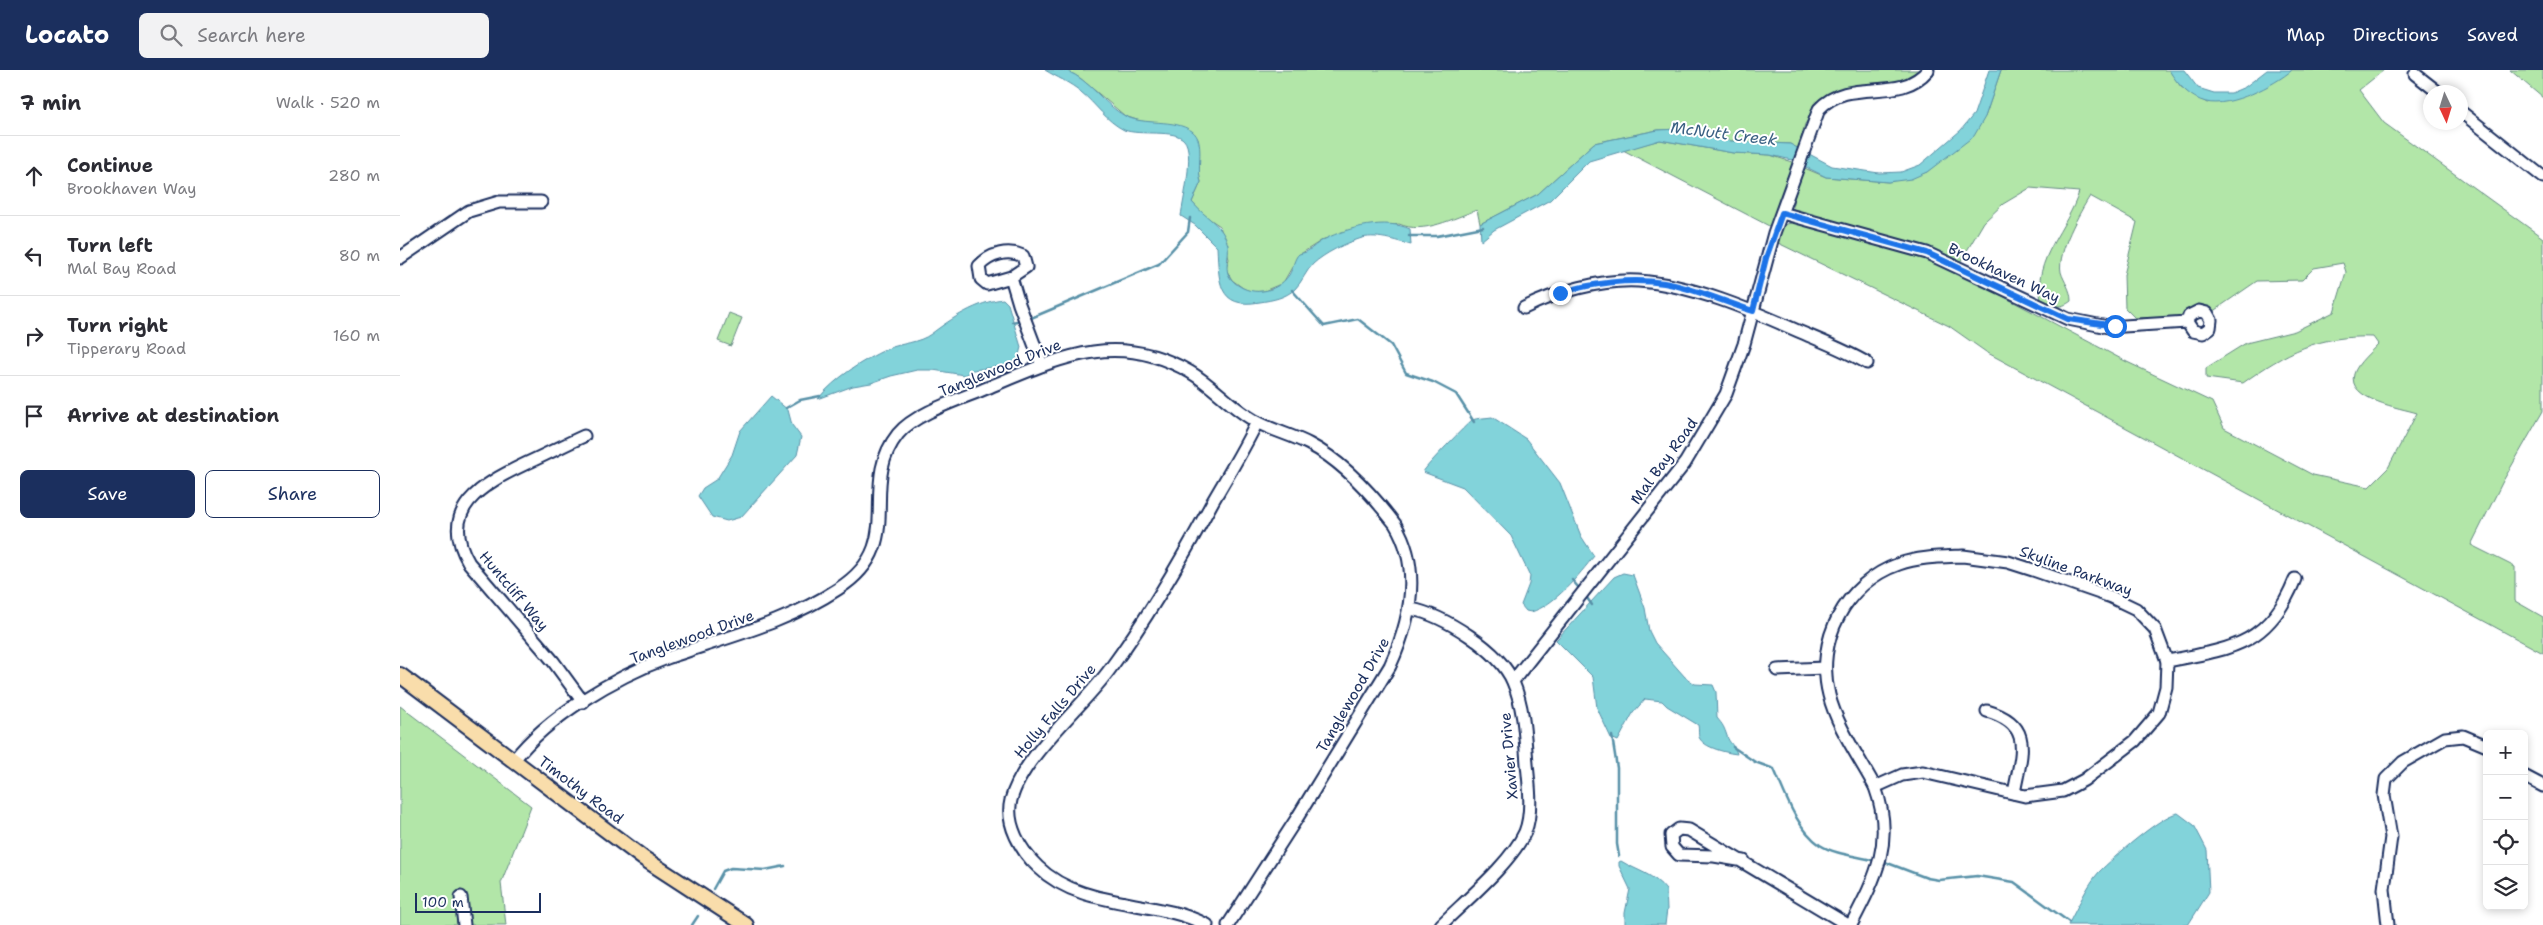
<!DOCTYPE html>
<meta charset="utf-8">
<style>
body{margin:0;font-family:"Shantell Sans",sans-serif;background:#f2f2f3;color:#2b2b33}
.controls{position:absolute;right:15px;bottom:15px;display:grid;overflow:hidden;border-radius:8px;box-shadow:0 2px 8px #0003}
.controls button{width:45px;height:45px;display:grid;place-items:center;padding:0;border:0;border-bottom:1px solid #e1e1e2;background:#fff;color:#2b2b33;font:25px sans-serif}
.compass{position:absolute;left:2023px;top:15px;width:45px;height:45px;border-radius:50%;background:#fff;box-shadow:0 2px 8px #0003;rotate:176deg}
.scale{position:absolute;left:15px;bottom:12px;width:126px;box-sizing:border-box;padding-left:5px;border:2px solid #1b2f5e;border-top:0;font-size:14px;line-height:18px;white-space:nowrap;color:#1b2f5e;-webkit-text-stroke:4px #fff;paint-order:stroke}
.stop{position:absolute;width:15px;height:15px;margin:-11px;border:4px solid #1a73e8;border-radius:50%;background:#fff}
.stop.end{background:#1a73e8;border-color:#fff;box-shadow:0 1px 5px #0008}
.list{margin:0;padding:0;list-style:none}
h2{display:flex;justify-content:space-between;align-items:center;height:65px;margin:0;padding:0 20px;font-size:21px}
h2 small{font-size:16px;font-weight:400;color:#7c7c81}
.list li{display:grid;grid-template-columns:32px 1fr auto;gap:15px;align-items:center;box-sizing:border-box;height:80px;padding:0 20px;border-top:1px solid #e1e1e2}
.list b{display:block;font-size:19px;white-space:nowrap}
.list p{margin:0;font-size:16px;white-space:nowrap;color:#7c7c81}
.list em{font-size:16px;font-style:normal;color:#7c7c81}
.actions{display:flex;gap:10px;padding:15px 20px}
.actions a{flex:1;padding:11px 0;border:1px solid #1b2f5e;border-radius:8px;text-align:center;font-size:18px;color:#1b2f5e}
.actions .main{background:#1b2f5e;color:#fff}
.icon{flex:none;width:28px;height:28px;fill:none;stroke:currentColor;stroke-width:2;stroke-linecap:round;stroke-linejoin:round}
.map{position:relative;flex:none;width:2143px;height:855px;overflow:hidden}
header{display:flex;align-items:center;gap:30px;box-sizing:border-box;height:70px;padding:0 25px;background:#1b2f5e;color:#fff}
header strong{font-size:24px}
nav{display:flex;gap:28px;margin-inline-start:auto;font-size:18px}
.search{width:350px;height:45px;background:#f2f2f3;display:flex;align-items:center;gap:12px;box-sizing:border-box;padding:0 18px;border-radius:8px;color:#7c7c81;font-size:19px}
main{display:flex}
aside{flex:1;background:#fff}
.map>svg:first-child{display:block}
.green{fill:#b2e6a8;stroke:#668a83}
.water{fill:#82d3da;stroke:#5991a8}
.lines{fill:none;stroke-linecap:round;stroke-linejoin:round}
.stream{stroke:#5991a8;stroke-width:2.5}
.minor-casing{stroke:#1b2f5e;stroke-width:15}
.major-casing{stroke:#1b2f5e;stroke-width:18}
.minor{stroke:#fff;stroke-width:11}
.major{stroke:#f9ddab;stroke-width:14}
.route{stroke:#1a73e8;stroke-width:6}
.labels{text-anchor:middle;stroke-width:4;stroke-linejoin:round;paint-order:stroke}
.street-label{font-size:15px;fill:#1b2f5e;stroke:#fff}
.water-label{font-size:16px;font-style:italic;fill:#3a6083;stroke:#fff}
</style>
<header>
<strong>Locato</strong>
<div class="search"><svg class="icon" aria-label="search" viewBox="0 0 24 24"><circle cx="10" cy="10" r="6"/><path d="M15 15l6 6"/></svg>Search here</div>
<nav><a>Map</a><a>Directions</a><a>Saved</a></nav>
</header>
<main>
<aside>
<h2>7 min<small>Walk · 520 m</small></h2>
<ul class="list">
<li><svg class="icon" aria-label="ahead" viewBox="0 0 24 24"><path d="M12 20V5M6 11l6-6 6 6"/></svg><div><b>Continue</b><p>Brookhaven Way</p></div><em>280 m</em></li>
<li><svg class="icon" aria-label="left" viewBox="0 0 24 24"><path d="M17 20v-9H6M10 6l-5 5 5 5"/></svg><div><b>Turn left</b><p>Mal Bay Road</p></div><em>80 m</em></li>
<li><svg class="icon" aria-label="right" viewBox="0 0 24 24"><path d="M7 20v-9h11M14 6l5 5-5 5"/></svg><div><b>Turn right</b><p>Tipperary Road</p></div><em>160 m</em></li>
<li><svg class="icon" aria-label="arrive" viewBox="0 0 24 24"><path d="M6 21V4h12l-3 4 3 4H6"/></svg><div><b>Arrive at destination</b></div></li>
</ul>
<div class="actions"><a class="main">Save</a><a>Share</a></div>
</aside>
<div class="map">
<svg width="2143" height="855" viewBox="0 0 2143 855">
<rect width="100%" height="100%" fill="#fff"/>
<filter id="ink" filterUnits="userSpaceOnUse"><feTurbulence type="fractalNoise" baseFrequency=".02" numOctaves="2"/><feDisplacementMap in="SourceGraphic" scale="10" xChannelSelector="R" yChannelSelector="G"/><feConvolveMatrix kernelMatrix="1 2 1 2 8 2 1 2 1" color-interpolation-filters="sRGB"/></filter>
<g filter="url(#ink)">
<g class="green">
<path d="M666,0H1525L1516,7L1418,35L1405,54L1398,79L1390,74L1331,71L1278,59L1258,60L1194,73L1138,124L1080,154L1077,140C1053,148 1024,165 999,154L924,169L899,185L883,213L864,221L851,222L843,218L832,210L826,199L829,189L820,156L802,144L792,132L801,112L799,105L798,69L757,53L740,51L725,46L680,8Z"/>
<path d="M1601,0H1769L1781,17L1807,33L1870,13L1892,0H1984L1959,20L1984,53L2143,168V341L2103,411L2071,475L2115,497V531L2143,547V583L1586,282L1549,256L1374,171L1386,154L1399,152L1524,187L1576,212L1727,292L1812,332L1824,358L1913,405L1969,417L1988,398L2017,343C2002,338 1946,330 1954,304C1957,293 1971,282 1978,274L1973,267C1919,265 1886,282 1843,313L1806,308V298L1846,273L1895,261L1934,242L1946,202L1943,193L1914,198L1902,210L1857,211L1812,242C1798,234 1789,238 1778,248H1735L1725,238L1724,205L1737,152L1690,126C1680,142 1657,182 1661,202C1664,212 1671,219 1671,231C1661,239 1652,237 1641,230C1632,190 1668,158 1679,122L1630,118L1603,134L1584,152L1559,194L1398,144L1392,137L1402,97L1426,107L1488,112L1527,102L1585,47Z"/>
<path d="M2110,0H2143V28Z"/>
<path d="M1260,70L1333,83L1370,85L1395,93L1371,157L1223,80Z"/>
<path d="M329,243L342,248L331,276L318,271Z"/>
<path d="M0,636L131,736L101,813L106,855H0Z"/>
</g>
<g class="water">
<path d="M645,0C651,0 661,0 667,1C690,10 703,34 725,46C745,56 773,48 792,61C806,71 796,97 801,112L792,132C805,148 823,154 828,175C830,188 822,201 833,211C849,227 876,224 889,205C893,199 894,188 899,184C901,183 904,183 906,182C913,178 918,172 925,169C949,157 986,148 1010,159L1011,175C996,171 975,163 959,169C944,174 925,183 913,194C906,201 902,212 895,219C885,228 873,230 860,232C817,240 819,210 817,177L795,155L781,146C783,130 795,82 784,70C775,59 740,66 724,60C706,51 696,34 681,22C671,13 656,7 645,0Z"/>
<path d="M1589,0H1601L1585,47L1574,66L1527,102L1511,109L1488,112L1426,107L1392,90L1370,85L1333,83L1260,70L1189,91L1150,130L1094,160L1081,171L1080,154L1138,124L1194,73L1258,60L1278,59L1331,71L1390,74L1432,96L1479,103L1501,102L1520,95L1561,60L1574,44Z"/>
<path d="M1769,0H1784L1798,18L1814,23H1831L1845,17L1867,0H1892C1875,15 1830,38 1806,32C1790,28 1777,14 1769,0Z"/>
<path d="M603,229L608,234L621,277L618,289L609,295L573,300L564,305L533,300H517L491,306L471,313L453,316L418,329C435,308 463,290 487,279C501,273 519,273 531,264C552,248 577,232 603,229Z"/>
<path d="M371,326L388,340L392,355L401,367L397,385L341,447L327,451L312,447L298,426L303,418L317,409L332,385L340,361Z"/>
<path d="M1092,347L1126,369L1160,413L1181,466L1194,486C1180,504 1154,536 1131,542L1126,541L1121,535L1129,514L1130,506L1111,466L1063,417L1023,402C1026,396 1067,354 1072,350C1077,348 1086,348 1092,347Z"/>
<path d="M1223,503L1233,505L1245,538L1249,561L1255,573L1285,607L1295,614L1313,615L1316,622L1317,648C1323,655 1324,657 1327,666C1329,673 1335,676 1337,684C1328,683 1303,678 1299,667C1298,664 1299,659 1298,655L1267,636L1262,631L1245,629L1233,643L1218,671L1211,668L1197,638L1193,607L1156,570L1214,507Z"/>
<path d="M1778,743L1794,755L1807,780L1809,822L1788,855H1668C1676,840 1688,814 1699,802C1712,789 1761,745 1778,743Z"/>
<path d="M1221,791C1237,801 1254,804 1266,820L1267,839L1265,855H1225V843L1230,819L1219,796V792Z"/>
</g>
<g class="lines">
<g class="stream">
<path d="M1009,166H1037L1083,157"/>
<path d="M892,220L924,256L958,249L991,275L1006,303L1033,312L1056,324L1074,352"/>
<path d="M631,248L759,194L788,162L790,148"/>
<path d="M612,252L617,251"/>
<path d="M386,338L400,330L420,326"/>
<path d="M1172,510L1178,517"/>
<path d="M1187,528L1192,535"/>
<path d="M1212,666L1217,698V774L1219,786"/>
<path d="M1333,677L1355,692L1374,699C1385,724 1396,758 1420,775C1434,784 1456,786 1472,790"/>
<path d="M1485,792L1527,808L1539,810L1577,806L1614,812L1669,852"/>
<path d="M313,819L323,801L331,798L365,800L385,796"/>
<path d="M292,855L298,846"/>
</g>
<g class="minor-casing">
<g id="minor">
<path d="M2015,4L2038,22"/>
<path d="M2060,41L2143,107"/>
<path d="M1382,143L1527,183L1668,249L1708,257L1787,252L1793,261L1803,263L1810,258L1811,250L1807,243L1799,241L1789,246L1787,252"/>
<path d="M0,188L69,141L99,132H141"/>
<path d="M611,207L587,214L581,209L579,196C590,184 608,179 623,186L626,197L611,207L619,234L642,295"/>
<path d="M1124,238C1156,222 1202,209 1238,211C1290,214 1351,240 1398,261C1421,271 1445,280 1467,293"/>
<path d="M1563,486L1608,492L1633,500L1711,527L1736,539L1755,559L1767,591L1766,617L1759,643L1735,671L1684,710L1663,721L1625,726L1523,702L1502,705L1475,717C1460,689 1436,655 1429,625C1415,571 1445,513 1499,494C1519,487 1541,487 1563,486Z"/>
<path d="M1011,539C1043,545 1100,580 1113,612C1124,637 1125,667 1127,694C1129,715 1133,742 1125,762C1111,793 1066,830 1041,855"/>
<path d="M1767,591C1831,579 1869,575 1895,509"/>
<path d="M1377,600L1425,598"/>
<path d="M1113,611L1285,393L1326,324L1344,274L1374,163L1419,39C1451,5 1498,35 1528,0"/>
<path d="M183,632L153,591L69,493C37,439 83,414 125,394C145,385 164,375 184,366"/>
<path d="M1587,641C1635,655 1621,684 1614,723"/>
<path d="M114,690C148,646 215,607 267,588C326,567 385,554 438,519C510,473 456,417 498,364C515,343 561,329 587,318C657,289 716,259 790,302C814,316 832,339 857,352C874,361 892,365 909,374C942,391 972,424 995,454C1022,499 1011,550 990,596L897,748L828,855"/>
<path d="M2124,706L2143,716"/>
<path d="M1344,791L1314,786L1279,785L1272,777L1271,765L1279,759L1289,760L1448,855"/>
<path d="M61,827L64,855"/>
<path d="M807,855C755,828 682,840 638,797C621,781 605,754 611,730C622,686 683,637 710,599C749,546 782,489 813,431C828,405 844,379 857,352"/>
<path d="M1451,855C1476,807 1495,771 1475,717"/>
<path d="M1988,855L1984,819L1991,767L1984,725L1986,709L2003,692L2045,668L2063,666L2087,676"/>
</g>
</g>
<g class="major-casing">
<path id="major" d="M0,605L243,788L346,855"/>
</g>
<use href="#minor" class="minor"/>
<use href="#major" class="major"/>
</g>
</g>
<g class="lines" filter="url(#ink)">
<path class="route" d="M1160,223C1192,213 1230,208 1264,213C1294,218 1324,232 1353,241L1366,188L1382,143L1527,183L1668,249L1715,256"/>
</g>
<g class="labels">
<g class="street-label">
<text transform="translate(1604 203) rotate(25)" y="5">Brookhaven Way</text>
<text transform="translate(600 298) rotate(-22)" y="5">Tanglewood Drive</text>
<text transform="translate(1264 391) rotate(-54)" y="5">Mal Bay Road</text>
<text transform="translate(1676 501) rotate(20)" y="5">Skyline Parkway</text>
<text transform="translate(114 521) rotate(50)" y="5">Huntcliff Way</text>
<text transform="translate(292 567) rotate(-20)" y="5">Tanglewood Drive</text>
<text transform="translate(953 625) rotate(-60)" y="5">Tanglewood Drive</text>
<text transform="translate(655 641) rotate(-50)" y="5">Holly Falls Drive</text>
<text transform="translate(1109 686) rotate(-95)" y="5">Xavier Drive</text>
<text transform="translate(181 720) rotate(37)" y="5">Timothy Road</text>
</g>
<g class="water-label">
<text transform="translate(1324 63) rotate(7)" y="6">McNutt Creek</text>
</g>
</g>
</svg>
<div class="controls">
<button>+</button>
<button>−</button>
<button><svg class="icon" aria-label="locate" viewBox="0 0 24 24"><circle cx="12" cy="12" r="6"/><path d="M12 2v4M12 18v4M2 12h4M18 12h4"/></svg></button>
<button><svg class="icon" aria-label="layers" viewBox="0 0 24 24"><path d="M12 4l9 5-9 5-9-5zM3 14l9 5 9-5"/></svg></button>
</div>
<svg class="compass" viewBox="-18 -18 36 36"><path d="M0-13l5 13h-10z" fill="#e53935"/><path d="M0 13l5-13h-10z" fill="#7c7c81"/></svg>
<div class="scale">100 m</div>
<div class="stop" style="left:1715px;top:256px"></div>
<div class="stop end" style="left:1160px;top:223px"></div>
</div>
</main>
